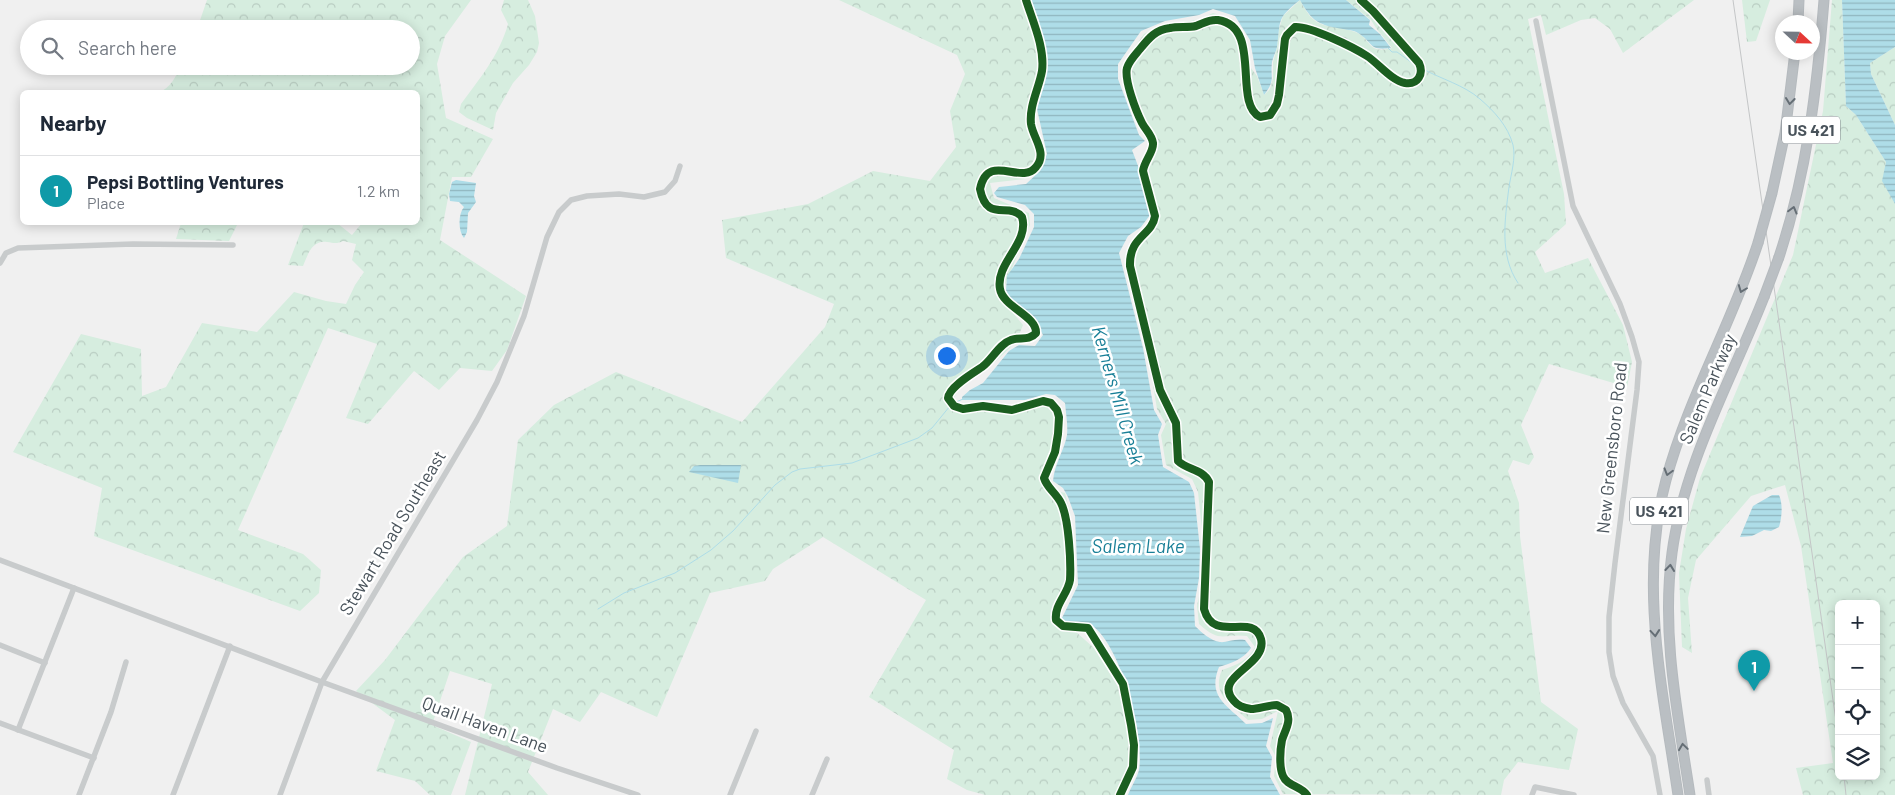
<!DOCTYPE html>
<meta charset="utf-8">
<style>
body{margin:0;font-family:Barlow,sans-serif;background:#f6f6f7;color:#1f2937}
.controls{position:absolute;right:15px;bottom:15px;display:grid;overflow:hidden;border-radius:8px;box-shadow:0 2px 12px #0003}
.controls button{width:45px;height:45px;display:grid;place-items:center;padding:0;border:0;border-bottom:1px solid #e0e1e3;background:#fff;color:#1f2937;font:25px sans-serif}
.compass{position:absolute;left:1775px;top:15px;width:45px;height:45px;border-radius:50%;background:#fff;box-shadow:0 2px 12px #0003;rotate:112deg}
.you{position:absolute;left:946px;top:355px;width:18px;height:18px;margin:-12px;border:4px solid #fff;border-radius:50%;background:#1a73e8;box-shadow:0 0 0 8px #1a73e833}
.badge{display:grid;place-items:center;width:32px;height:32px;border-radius:50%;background:#838a8f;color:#fff;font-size:16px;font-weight:700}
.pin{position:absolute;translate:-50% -41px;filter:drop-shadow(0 1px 2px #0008)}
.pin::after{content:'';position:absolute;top:26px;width:18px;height:15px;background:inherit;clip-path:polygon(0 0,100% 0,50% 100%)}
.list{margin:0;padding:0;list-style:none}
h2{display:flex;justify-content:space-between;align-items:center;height:65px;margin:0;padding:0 20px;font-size:21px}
h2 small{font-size:16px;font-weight:400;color:#747a83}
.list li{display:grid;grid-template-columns:32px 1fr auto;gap:15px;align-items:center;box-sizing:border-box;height:70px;padding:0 20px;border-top:1px solid #e0e1e3}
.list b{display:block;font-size:19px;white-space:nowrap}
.list p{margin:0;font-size:16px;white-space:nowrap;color:#747a83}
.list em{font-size:16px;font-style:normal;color:#747a83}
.icon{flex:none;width:28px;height:28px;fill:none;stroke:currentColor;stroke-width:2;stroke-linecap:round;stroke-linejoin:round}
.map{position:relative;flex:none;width:1895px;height:795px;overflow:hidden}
.search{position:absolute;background:#fff;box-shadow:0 2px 12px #0003;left:20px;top:20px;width:400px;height:55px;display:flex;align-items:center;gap:12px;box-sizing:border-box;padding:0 18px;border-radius:28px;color:#747a83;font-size:19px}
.panel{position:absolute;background:#fff;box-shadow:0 2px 12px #0003;left:20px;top:90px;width:400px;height:135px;border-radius:8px}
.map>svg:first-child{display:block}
.forest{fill:url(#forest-crowns);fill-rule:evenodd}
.water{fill:url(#water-rules)}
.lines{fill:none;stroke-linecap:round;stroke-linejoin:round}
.stream{stroke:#aedde8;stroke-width:1}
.highway-casing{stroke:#b5babe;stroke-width:11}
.minor{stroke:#c8cbcc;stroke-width:5.5}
.highway{stroke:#babfc3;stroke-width:9}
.rail{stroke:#c4c6c7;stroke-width:1}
.highway-bridge-casing{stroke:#b5babe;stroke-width:11;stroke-linecap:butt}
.highway-bridge{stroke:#babfc3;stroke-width:9}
.cycleway-casing{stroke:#fff;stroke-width:11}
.cycleway{stroke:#1b5e20;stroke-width:8}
.oneway{stroke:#656e75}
.labels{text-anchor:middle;stroke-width:5;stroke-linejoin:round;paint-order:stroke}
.shield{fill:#fff;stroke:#80878c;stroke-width:1}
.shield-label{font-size:16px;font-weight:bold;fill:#49535b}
.street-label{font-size:18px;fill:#49535b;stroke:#fff}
.water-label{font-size:19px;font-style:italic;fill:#187f97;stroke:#fff}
</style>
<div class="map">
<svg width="1895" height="795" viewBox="0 0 1895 795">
<defs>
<pattern id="forest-crowns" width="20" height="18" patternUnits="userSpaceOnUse" patternTransform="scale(1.25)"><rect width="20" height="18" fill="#d6eddf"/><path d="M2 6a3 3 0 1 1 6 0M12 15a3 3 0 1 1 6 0" fill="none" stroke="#b9cdc2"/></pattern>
<pattern id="water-rules" width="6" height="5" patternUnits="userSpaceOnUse" patternTransform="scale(1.25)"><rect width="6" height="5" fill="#aedde8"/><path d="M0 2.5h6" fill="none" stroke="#90b6bf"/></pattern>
</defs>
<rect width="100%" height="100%" fill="#f0f0f0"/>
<g class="forest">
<path d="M207,0H471L445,36L437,64L446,118L493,139L471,177H452L440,240L526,296L507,350L492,371L460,368L439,390L414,371L368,424L346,418L377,344L328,328L238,530L303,554L321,570L319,593L300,611L94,536L102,488L13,452L81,334L141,349L142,396L166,387L202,323L257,332L294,292L326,301L346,304L355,285L364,272L352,260L356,244L343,241C337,244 334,243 327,242C312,240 308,254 303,266L288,265L304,223H337L352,235L362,223L418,222V92H159C170,89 176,76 181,66H411V29H197Z"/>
<path d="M504,0H528L535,16L539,43L537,52L529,65L513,83L496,113L493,130L467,118L459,112L461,104C480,78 499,56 508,24L501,10Z"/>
<path d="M839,0H1027L1039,53L1040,93L1032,131L1041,154L1024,179L990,183L994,198L1029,213L1030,225L1000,297L1023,325L1016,342L995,362L958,390L953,400L977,409L1023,404L1051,399L1060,407L1061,443L1050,475L1053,490L1065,493L1071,516L1073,585L1062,609L1058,626L1075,631L1094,648L1116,683L1121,693L1129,729L1132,753L1130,768L1134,774L1125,795H985L967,790L947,779L954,750L869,697L926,600L823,537L773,569L765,581L710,593L657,717L601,692L580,722L553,709L528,772L548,795H465L492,684L450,671L432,725L471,742L451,795H430L415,781L376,771L395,720L356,691L385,660L463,557L507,526L518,440L554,405L616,372L742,422L825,327L834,304L726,258L722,220L808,204L873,171L930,181L956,147L950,111L965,74L957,55Z"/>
<path d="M1300,0C1317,34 1326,21 1355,32C1372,38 1366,55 1392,48L1376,28L1371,20L1346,0H1694L1623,53L1610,29L1595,18L1581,20L1546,35L1541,15L1528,19L1564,194L1566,224L1535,252L1545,273L1588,258L1623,325L1632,362L1627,387L1549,364L1521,425L1534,457L1529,465L1513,460L1508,471L1519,503L1520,536L1541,702L1578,729L1569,770L1518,762L1504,780L1501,795L1283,794L1274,776L1276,757L1270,746L1278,711L1262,719L1248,720C1231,704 1211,695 1222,670C1236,665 1248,661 1255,647L1247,636C1223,633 1221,644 1199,624L1197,606L1203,578L1204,549L1198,492L1192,479L1166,465L1161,435L1166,424L1157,409L1147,348L1129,275L1131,256L1146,232L1155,225L1157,216L1147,178L1150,158L1155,147L1152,141L1142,133L1122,78V65L1144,34L1157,27L1200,19L1213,13L1233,19L1247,42L1251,68L1257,76L1264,95L1270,89L1273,78V62L1277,48L1279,29L1283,16Z"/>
<path d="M1742,0H1770L1756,41L1747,42Z"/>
<path d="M1832,0H1842L1846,106L1856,115L1886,162L1883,181L1895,204V795H1803L1796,768L1833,763L1801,546L1785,485L1751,496L1696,560L1688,598L1692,653L1682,647L1679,573L1686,529L1700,478L1793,255L1823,111ZM1839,604H1876V776H1839Z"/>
<path d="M1895,47V125L1871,74L1870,63Z"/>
<path d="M181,223V222L238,223L229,241L176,239Z"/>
</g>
<g class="water">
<path d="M1031,0H1300C1276,19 1281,19 1277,47C1276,52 1273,57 1272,62C1270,78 1276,80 1264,95L1255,68L1250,40L1235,16L1213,9L1199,15L1165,21L1141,31L1118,64V79L1139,135L1145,141L1132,150L1143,179L1150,215L1141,227L1128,236L1119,253L1143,348L1154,410L1162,424L1158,435L1163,467L1189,482L1194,493L1200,549L1199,578L1194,606L1195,626C1201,632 1211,641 1220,642C1226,643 1235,638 1245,640L1251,648C1244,659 1231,663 1219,667C1207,697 1227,705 1246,724L1262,723L1273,718L1266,746L1272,757L1270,777L1280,795H1128C1131,787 1137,778 1139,770C1145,737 1121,648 1094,627C1087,621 1073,621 1065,623L1062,618L1078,585L1075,516L1068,497L1063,488L1053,481C1054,465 1064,451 1067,435C1068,425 1066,414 1065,403L1055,395L1046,394L1025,400H962V397L970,390L983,383L1009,351L1019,345L1035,346L1043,335L1034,319L1012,301L1006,291L1007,276L1019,259L1034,227V214L1025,205L997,197L994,193L999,187L1026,184L1040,171L1047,154L1037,109L1045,82L1047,61L1039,21Z"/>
<path d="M1300,0H1346L1370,20L1369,25L1380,34L1391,48C1368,51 1374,43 1358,33C1354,30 1347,30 1343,29C1319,25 1312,22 1300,0Z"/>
<path d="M1842,0H1895V47L1870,63L1871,74L1895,125V204L1882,181L1886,162L1856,115L1846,106Z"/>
<path d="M456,180L476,183L474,196L476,202L468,213L467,232L464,238C458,231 458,214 464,207L459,202L450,201L449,194L452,182Z"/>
<path d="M700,465H741L738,483L689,472L694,466Z"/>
<path d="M1772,495H1779C1783,504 1782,517 1779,527L1771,531L1764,530L1752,536L1740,537L1753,506Z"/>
</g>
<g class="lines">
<g class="stream">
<path d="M1388,48L1392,52H1397L1418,67"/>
<path d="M1423,69C1441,79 1464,85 1480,99C1494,111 1508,126 1513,145C1516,158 1511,174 1509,187C1505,219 1499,255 1518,283"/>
<path d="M954,403L963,399"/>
<path d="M598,609L624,593L675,573L711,550L733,531L775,485L792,472L800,469L852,463L918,438L932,428L950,406"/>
</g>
<g class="highway-casing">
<g id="highway">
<path d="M1798,22L1799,0"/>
<path d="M1772,193L1785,133L1795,52"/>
<path d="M1779,257C1807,173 1817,88 1824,0"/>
<path d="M1678,795C1663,691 1638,584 1666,480C1688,398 1732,323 1758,243"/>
<path d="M1690,795C1678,715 1661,634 1672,553C1684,463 1731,381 1764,297"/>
</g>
</g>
<g class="minor">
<path d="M1536,21L1573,206L1620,304L1632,337L1639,362L1637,390L1615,563L1609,617V652L1613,676L1623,703L1653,756L1660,795"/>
<path d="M0,263L6,253L18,248L133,244L233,245"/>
<path d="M0,560L322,682L557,768L638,795"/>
<path d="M0,645L45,663"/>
<path d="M0,723L94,758"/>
<path d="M18,730L74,588"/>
<path d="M1707,780L1709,795"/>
<path d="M79,795L111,712L126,662"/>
<path d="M173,795L230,646"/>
<path d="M280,795L322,682L477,420L497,382L524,316L547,237L559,212L571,200L587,196L619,194L644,197L665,192L675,181L680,166"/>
<path d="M730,795L756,731"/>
<path d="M812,795L827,759"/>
<path d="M1532,795L1535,787L1574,795"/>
</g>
<use href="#highway" class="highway"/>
<g class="rail">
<path d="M1733,0L1839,742"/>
<path d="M1844,776L1846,795"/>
</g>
<g class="highway-bridge-casing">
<g id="highway-bridge">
<path d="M1758,243L1772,193"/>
<path d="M1764,297L1779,257"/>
</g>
</g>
<use href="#highway-bridge" class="highway-bridge"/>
<g class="cycleway-casing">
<g id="cycleway">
<path d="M1026,0C1033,22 1045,48 1042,71C1039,88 1029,106 1031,124C1033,138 1048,153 1036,167C1021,186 988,151 980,189C987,224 1009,201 1022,217C1030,243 995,263 1000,289C1003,307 1037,316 1036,333C1028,342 1020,336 1011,340C999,344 992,360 982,367C973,373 949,387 948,398L954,406L963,409L983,406L1012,410L1043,401L1051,403L1057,410L1059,417L1058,434L1055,452L1044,478C1047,488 1056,493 1061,503C1069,519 1071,562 1070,580C1068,594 1054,605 1056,620L1063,626L1088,628L1123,684L1131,725L1134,745L1133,767L1120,795"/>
<path d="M1307,795C1301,786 1287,786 1283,776C1279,767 1280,750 1282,740C1285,730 1292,721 1286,710L1277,705C1268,705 1259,709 1251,709C1244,708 1238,706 1234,701C1211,676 1268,666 1261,639C1253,611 1214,645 1204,609L1209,482C1203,469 1187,470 1178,461L1176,423L1160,390L1130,266C1129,236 1152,236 1155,216L1143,171C1144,161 1154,152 1153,143C1152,135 1145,129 1142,123C1136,111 1124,80 1127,68C1129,61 1135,55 1140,49C1149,38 1155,30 1170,28C1178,26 1188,28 1196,26C1204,23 1209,19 1218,20C1263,27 1232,103 1260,117L1270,115L1277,104L1279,95L1285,39L1287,35L1295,27C1310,26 1353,47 1367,56C1379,64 1391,80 1405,83C1418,85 1424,74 1419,63L1373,11L1361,0"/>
</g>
</g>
<use href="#cycleway" class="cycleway"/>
</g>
<defs><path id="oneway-chevron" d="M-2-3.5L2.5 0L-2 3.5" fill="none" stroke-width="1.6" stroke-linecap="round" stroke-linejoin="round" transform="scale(1.25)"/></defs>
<g class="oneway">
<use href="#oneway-chevron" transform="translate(1790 101) rotate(97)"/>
<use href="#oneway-chevron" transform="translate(1793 210) rotate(-75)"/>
<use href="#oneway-chevron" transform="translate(1742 289) rotate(111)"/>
<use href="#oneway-chevron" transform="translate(1668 472) rotate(106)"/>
<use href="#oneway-chevron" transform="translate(1670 568) rotate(-84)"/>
<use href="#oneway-chevron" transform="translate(1655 633) rotate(85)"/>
<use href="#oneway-chevron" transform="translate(1683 747) rotate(-98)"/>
</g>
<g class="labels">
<g class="shield">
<rect x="1782" y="116.5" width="58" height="27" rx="4"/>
<rect x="1630" y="497.5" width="58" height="27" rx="4"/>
</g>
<g class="shield-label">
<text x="1811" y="136">US 421</text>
<text x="1659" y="517">US 421</text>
</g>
<g class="street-label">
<text transform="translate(1708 389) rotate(-67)" y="6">Salem Parkway</text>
<text transform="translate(1612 448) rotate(-84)" y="6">New Greensboro Road</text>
<text transform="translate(393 533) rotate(-59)" y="6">Stewart Road Southeast</text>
<text transform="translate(485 725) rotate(20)" y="6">Quail Haven Lane</text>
</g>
<g class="water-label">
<text transform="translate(1118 395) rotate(74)" y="7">Kerners Mill Creek</text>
<text x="1138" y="553">Salem Lake</text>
</g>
</g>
</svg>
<div class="controls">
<button>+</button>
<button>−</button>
<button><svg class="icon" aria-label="locate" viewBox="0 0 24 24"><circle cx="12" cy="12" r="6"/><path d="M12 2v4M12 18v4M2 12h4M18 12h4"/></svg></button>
<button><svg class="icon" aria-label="layers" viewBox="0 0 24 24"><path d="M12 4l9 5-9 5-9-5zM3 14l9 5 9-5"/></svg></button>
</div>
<svg class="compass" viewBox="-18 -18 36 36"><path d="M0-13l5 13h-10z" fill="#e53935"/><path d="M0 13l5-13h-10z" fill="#747a83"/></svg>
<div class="you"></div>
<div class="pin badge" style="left:1754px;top:691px;background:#0f9aa8">1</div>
<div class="search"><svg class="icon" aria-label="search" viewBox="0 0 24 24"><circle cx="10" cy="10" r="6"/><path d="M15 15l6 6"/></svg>Search here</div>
<section class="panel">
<h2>Nearby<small></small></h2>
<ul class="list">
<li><span class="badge" style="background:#0f9aa8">1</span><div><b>Pepsi Bottling Ventures</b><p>Place</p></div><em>1.2 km</em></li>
</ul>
</section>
</div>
